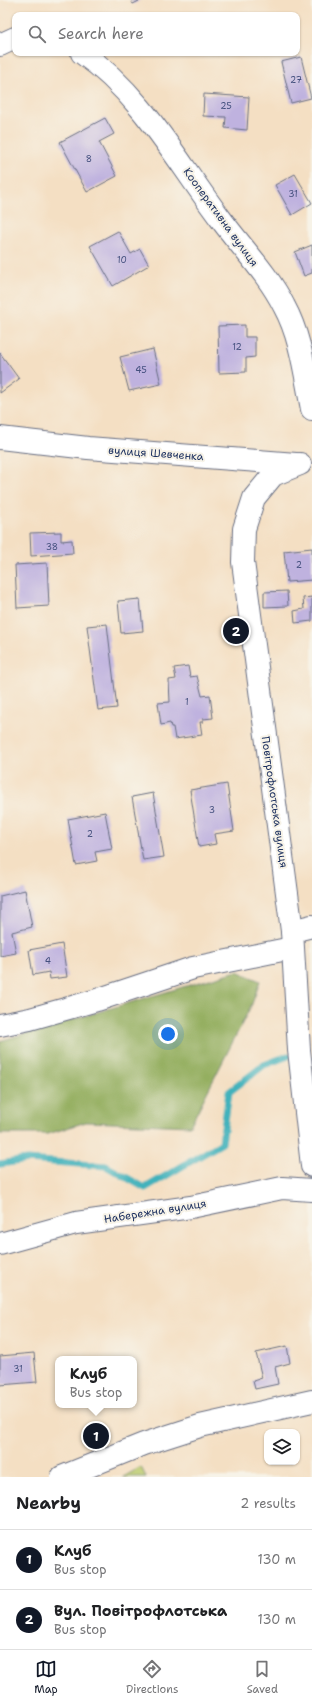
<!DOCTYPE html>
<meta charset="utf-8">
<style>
body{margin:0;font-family:"Shantell Sans",sans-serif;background:#f2f2f2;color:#202124}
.controls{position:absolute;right:12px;bottom:12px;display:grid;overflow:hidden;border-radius:8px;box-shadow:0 1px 3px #0004}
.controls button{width:36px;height:36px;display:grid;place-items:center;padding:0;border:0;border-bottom:1px solid #e0e0e0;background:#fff;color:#202124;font:20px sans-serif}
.you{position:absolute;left:168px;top:1034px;width:14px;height:14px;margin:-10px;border:3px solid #fff;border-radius:50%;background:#1a73e8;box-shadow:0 0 0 6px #1a73e833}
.badge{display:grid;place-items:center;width:26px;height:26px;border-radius:50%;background:#111827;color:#fff;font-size:13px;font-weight:700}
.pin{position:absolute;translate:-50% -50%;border:2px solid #fff;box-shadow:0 1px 4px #0006}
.popup{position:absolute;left:55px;top:1356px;width:82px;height:52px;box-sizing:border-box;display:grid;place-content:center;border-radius:8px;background:#fff;filter:drop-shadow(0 1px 3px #0005);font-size:13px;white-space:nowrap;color:#757577}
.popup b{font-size:15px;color:#202124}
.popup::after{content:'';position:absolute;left:50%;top:100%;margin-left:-8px;border:8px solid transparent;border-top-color:#fff}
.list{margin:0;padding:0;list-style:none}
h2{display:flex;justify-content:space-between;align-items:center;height:52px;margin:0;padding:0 16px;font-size:17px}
h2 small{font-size:13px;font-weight:400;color:#757577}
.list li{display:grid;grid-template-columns:26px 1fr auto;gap:12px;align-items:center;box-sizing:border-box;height:60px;padding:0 16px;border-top:1px solid #e0e0e0}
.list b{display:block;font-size:15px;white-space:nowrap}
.list p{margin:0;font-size:13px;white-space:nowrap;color:#757577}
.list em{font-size:13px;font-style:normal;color:#757577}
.icon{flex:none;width:22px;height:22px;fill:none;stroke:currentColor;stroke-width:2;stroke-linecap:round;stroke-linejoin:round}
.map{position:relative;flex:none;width:312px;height:1477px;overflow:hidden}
.search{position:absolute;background:#fff;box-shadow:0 1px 3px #0004;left:12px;right:12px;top:12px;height:44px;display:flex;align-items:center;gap:10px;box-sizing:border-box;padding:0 14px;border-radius:8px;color:#757577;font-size:15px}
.sheet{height:172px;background:#fff}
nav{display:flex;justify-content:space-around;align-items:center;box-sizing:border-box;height:56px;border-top:1px solid #e0e0e0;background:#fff;font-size:11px;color:#757577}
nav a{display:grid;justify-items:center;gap:2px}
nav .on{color:#111827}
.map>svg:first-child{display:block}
.green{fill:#bbcb6d;stroke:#6b7d66}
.forest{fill:#94af60;stroke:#586f5f}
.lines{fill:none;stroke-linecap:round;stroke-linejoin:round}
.stream{stroke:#43b2bc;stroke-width:7}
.building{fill:#bfb2df}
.minor-casing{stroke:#676d81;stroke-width:24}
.minor{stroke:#fff;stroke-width:22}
.labels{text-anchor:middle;stroke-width:4;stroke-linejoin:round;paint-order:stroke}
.number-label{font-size:9px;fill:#44507e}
.street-label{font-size:11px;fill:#1b2f5e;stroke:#f7f3e8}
</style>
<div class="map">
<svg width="312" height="1477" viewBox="0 0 312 1477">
<rect width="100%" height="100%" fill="#f7f3e8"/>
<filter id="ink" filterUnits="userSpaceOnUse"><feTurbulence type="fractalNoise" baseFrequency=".025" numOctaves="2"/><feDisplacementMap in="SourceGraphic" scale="8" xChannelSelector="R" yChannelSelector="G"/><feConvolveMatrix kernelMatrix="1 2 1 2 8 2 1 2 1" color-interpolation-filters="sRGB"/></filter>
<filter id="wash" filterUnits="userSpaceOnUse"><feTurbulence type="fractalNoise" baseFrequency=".012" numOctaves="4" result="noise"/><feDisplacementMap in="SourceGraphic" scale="16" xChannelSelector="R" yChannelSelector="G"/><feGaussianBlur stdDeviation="0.9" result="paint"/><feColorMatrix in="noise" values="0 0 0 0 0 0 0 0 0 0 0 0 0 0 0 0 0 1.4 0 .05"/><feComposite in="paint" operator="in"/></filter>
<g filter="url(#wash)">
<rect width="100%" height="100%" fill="#f4dfc3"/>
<path class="green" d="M141,1467L146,1477H123Z"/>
<path class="forest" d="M237,971L260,981L252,1004L190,1126L86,1122L48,1134H0V1041Z"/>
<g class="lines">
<path class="stream" d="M0,1164L27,1160L106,1166L145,1188L222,1143L229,1092L264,1065L288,1056"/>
</g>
<g id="blocks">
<g class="building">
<path d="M131,0H141L133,4Z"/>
<path d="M301,57L311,98L291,103L281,62Z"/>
<path d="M204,94L249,97L247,130L225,128L226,117L203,116Z"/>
<path d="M105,118L114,134L99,142L117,176L87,192L60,142Z"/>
<path d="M295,174L312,203L292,215L275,185Z"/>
<path d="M118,231L131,254L140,249L149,265L113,286L90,246Z"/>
<path d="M312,245V273L304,276L295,252Z"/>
<path d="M245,325V337H255V357L246,358V372L219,373L218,326Z"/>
<path d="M153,349L161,384L129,391L120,357Z"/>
<path d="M0,353L19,379L0,393Z"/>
<path d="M61,532V541L72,540L73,553L31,556L30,533Z"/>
<path d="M312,548V580L287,582L284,551Z"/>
<path d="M47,563L49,606L17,608L15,565Z"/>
<path d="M287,591L288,606L264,607V592Z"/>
<path d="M312,597V621L295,623L294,611L304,609L303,598Z"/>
<path d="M140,599L143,631L121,633L118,601Z"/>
<path d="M107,624L117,708L98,710L87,626Z"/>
<path d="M188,666L190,677L197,676L202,696L210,695L213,718L203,719V722H200L202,735L175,739L173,727H171L170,723L161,725L158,703L170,702L169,680L176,679L174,668Z"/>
<path d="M227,784L234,831L214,834L216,844L199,847L190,790Z"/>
<path d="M153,793L164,857L143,860L132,797Z"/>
<path d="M105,812L112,849L95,852L97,861L76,865L68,819Z"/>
<path d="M25,890L32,927L12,932L16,953L0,956V896Z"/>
<path d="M62,944L67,977L50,979L49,972L33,975L29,950Z"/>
<path d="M287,1346L290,1363L275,1367L278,1384L255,1389L253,1381L262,1378L256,1353Z"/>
<path d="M34,1353L37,1382L0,1385V1356Z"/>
</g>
</g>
</g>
<g filter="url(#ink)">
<use href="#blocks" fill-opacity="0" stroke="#676d81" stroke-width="1"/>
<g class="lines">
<g class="minor-casing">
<g id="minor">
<path d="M0,45L15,38"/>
<path d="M82,53C142,95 177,161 220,218C241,247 268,274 284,306C301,337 305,374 312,409"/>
<path d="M0,438L88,448L296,464"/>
<path d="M300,464L273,475L254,498L244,529L243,562L292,931L299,1050L312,1166"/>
<path d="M292,931L312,926"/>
<path d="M0,1025L30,1019L97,1000L193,968L292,948"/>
<path d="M0,1244L76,1223L191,1207L282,1188L312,1190"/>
<path d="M62,1477L144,1444L200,1426L312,1401"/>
</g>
</g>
<use href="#minor" class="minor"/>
</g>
</g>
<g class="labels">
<g class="number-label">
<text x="296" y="83">27</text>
<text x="226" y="109">25</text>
<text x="89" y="162">8</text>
<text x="293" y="197">31</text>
<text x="122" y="263">10</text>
<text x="237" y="350">12</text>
<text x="141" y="373">45</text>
<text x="52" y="550">38</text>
<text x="299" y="568">2</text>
<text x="187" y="705">1</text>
<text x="212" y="813">3</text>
<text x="90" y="837">2</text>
<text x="48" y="964">4</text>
<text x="18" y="1372">31</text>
</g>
<g class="street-label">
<text transform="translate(221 217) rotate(54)" y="4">Кооперативна вулиця</text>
<text transform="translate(156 453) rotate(4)" y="4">вулиця Шевченка</text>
<text transform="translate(275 802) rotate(82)" y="4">Повітрофлотська вулиця</text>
<text transform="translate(155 1211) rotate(-9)" y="4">Набережна вулиця</text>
</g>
</g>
</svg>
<div class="controls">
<button><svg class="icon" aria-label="layers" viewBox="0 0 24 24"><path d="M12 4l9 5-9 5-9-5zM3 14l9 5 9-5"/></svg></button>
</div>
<div class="you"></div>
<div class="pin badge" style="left:96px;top:1436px">1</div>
<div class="popup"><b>Клуб</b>Bus stop</div>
<div class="pin badge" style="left:236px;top:631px">2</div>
<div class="search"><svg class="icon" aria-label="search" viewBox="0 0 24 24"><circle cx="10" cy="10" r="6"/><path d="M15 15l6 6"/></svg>Search here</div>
</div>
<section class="sheet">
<h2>Nearby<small>2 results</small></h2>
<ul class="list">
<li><span class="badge">1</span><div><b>Клуб</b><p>Bus stop</p></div><em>130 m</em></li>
<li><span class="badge">2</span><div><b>Вул. Повітрофлотська</b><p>Bus stop</p></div><em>130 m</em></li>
</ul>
</section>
<nav>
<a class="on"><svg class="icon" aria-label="map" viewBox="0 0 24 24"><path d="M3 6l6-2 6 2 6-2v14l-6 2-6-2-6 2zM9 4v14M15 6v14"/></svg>Map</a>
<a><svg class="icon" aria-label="directions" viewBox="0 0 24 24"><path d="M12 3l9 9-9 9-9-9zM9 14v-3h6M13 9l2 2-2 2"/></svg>Directions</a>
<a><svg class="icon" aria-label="saved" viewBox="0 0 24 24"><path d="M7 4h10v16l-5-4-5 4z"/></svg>Saved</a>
</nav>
